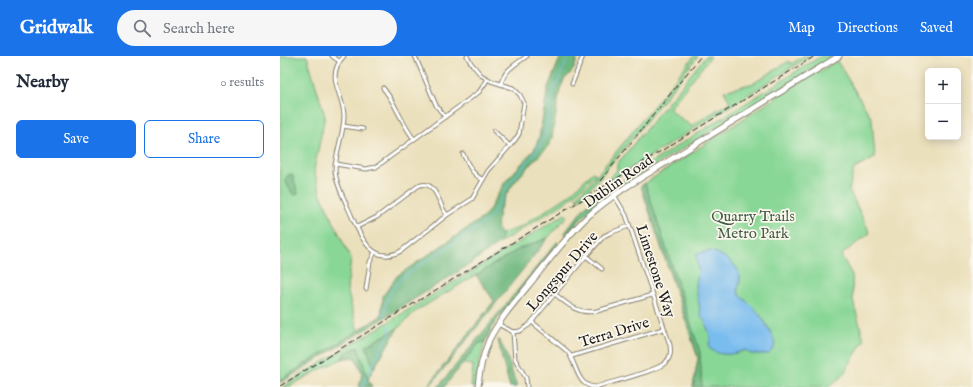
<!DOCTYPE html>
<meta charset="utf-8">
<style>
body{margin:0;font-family:"IM FELL English",serif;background:#f6f6f7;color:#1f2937}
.controls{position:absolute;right:12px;top:12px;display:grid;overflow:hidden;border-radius:6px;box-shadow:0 2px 10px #0003}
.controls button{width:36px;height:36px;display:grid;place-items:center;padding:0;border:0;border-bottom:1px solid #e0e1e3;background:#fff;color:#1f2937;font:20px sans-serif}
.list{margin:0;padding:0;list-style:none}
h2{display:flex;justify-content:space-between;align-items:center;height:52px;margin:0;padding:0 16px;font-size:17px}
h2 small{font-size:13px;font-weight:400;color:#747a83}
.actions{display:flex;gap:8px;padding:12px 16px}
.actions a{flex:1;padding:9px 0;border:1px solid #1a73e8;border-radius:6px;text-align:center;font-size:14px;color:#1a73e8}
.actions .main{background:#1a73e8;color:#fff}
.icon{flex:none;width:22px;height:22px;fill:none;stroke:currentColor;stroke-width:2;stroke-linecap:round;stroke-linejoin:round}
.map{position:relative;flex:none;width:693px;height:331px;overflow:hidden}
header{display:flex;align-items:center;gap:24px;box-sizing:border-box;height:56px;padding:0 20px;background:#1a73e8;color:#fff}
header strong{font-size:19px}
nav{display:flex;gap:22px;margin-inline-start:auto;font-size:14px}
.search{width:280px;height:36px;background:#f6f6f7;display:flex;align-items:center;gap:10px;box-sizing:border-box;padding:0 14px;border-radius:22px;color:#747a83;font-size:15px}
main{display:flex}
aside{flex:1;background:#fff}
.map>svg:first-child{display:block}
.green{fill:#89d796;stroke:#527a59}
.forest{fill:#6eb87f;stroke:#456a4e}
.water{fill:#79bcee;stroke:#4a6c85}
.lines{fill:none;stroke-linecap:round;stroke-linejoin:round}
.stream{stroke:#79bcee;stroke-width:1}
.minor-casing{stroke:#847e6c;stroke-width:5}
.primary-casing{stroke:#847e6c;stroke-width:7}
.minor{stroke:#fff;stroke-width:3}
.primary{stroke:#fff;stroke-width:5}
.rail{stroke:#1c1c1c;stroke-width:1;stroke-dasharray:6 3;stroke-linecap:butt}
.labels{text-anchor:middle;stroke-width:3.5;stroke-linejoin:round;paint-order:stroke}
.street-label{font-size:15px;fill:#1c1c1c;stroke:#fbf7ec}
.park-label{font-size:15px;fill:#425d47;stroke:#fbf7ec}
</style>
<header>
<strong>Gridwalk</strong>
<div class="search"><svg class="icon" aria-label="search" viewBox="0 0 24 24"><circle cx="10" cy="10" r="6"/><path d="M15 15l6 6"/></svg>Search here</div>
<nav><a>Map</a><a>Directions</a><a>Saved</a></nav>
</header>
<main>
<aside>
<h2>Nearby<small>0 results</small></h2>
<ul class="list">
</ul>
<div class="actions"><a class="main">Save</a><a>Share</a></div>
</aside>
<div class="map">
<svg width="693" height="331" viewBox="0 0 693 331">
<rect width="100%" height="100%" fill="#fbf7ec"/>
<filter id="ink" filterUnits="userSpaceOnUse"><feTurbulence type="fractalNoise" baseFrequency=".025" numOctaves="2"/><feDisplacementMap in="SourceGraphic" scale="8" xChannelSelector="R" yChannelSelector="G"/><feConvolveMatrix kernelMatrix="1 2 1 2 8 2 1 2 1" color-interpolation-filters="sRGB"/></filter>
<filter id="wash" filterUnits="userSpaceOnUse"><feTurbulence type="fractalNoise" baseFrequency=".012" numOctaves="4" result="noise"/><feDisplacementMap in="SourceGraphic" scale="16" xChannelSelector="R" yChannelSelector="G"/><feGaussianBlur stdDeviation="0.9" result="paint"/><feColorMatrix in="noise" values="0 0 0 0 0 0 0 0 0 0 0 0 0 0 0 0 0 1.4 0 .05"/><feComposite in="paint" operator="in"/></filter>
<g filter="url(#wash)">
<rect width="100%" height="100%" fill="#ebe0bc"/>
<g class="green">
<path d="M0,0H27L45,60L34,114L41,139L71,203L67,233L78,275L0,324Z"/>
<path d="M414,0H418L356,78L309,134L298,144L296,142L314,123Z"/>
<path d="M426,0H431L389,53L411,70L450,46L444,35L474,27L509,5L511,8L523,0H530L326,128L330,121L337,114V108Z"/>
<path d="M541,0H553L353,123L351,119Z"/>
<path d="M557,5L592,63L595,102L574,113L569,134L590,177L561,199L572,219L573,245L584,284L563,319L549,331H413L418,302L361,130L504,36Z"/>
<path d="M313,116L316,118L297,137L283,148L221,186V178L239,172L288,140Z"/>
<path d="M285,158L287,160L268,182L239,193L136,255L118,272L86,290L94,312L88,323L78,291L65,297L62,303L43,312L8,331H2Z"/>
<path d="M205,286L199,307L196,331H191L193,309L183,308L199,287Z"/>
</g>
<g class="forest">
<path d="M281,0H298L294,13L284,24L280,33L272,82L268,90C247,113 213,141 218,175L221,178V186L187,210L0,327V324L101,260L103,240L117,220L204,161L209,154L225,126L254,94L259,82L268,31Z"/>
<path d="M12,118L18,137L16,139L12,137L5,125L8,119Z"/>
<path d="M351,119L353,123L318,148L303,161L286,179L284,178L304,152L314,143Z"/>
<path d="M365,127L420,296L422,331H413L418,302L361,130Z"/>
<path d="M268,182L149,331H147L214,245L196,219L239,193Z"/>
<path d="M277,186L279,187L219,261L212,271L205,286L199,287L164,331H158Z"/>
<path d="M118,272L94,312L86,290Z"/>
<path d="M218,283L225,295L237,331H230L222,303Z"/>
<path d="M78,291L88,323L92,331H79L82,317L76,303L72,301L62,303L65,297Z"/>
</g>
<path class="water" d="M431,195C442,198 461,209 460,223C460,230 455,234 461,240C463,243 467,245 470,248C479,257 484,264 490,275C493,282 496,285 494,292L489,298H471L465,294C453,299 440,301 429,292L430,279L424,264L421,260L416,231L418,213L416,199L423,196Z"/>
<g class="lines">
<g class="stream">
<path d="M104,260C106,243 111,232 124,220L204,167L212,160L227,131L259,91L265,79L273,36L289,0"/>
<path d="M83,331L89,315L109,278L110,273L108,269"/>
</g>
</g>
</g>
<g filter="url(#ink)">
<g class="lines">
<g class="minor-casing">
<g id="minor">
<path d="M52,0L59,5"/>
<path d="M64,0C44,21 64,38 64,60C64,79 55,96 55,115C56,128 63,140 68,152C78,173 89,212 121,195L167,159L192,143L208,115L235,84L239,78L244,47L240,39L233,32L211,25L201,19L191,7L187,0"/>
<path d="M135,0L156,49L165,61"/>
<path d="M221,28C224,14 236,8 247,0"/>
<path d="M292,28L303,0"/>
<path d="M103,32C116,47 121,67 134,83"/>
<path d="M63,70L83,73"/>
<path d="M214,75L230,90"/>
<path d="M183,98C189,110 191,117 203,124"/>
<path d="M55,108L86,113L96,111L199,36L208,23"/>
<path d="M77,171L97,161L138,130C152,124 156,138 161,148C162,152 165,156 167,159"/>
<path d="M306,200L322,213"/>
<path d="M86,233L90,206L95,196"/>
<path d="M275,238C288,249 299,259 317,255L372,239"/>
<path d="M252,266L287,295C297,307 296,331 316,331C330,326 379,315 386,306C391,301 391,296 390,289L346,159L334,139"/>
<path d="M218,268L233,276"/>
<path d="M233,276L240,275L249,269L306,200L324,180L330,177L349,170"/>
<path d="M233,276L235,303L246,322L247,331"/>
<path d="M292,300L383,273"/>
</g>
</g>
<g class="primary-casing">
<path id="primary" d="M198,331C199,315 203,299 209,284C219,264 234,247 248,230C266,208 283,185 303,165C316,152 331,142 346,131L559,0"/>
</g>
<use href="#minor" class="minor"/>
<use href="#primary" class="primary"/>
<g class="rail">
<path d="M320,125L421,0"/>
<path d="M0,330L535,0"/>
</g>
</g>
</g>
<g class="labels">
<g class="street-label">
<text transform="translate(338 125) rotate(-35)" y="5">Dublin Road</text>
<text transform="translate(282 215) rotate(-49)" y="5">Longspur Drive</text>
<text transform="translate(376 215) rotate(72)" y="5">Limestone Way</text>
<text transform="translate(334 276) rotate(-17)" y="5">Terra Drive</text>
</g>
<g class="park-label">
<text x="473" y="165">Quarry Trails<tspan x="473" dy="17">Metro Park</tspan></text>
</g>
</g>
</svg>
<div class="controls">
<button>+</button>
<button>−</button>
</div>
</div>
</main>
